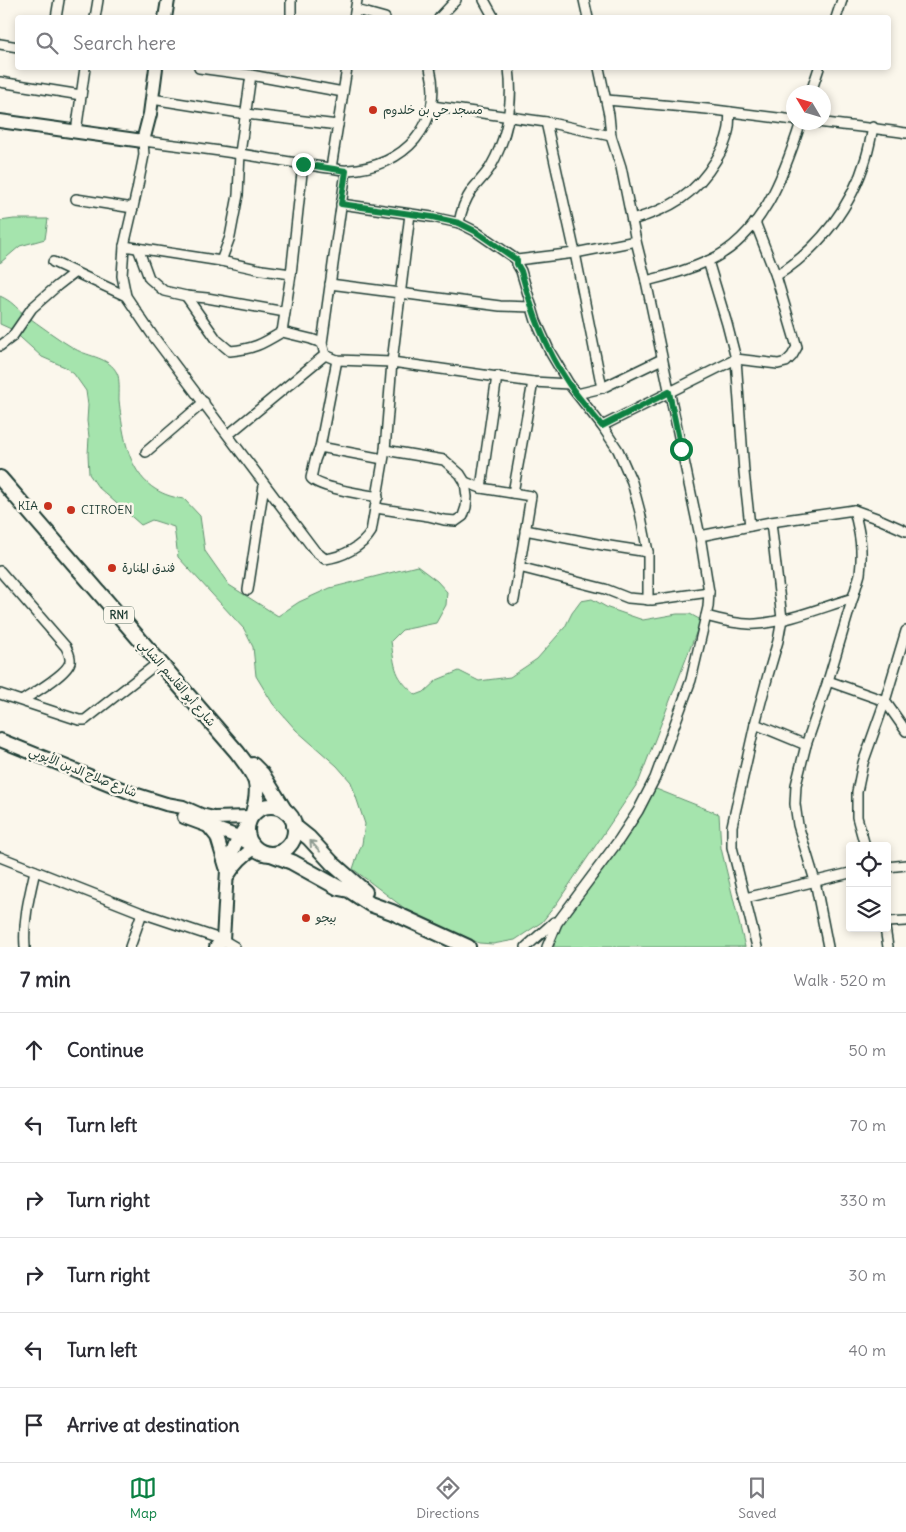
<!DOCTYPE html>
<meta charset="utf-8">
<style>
body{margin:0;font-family:Delius,"Playpen Sans Arabic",sans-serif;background:#f2f2f3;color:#2b2b33}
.controls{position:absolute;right:15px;bottom:15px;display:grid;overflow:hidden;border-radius:5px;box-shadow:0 2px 8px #0003}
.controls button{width:45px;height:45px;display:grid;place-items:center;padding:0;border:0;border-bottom:1px solid #e1e1e2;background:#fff;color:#2b2b33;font:25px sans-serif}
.compass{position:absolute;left:786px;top:85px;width:45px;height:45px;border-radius:50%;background:#fff;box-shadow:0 2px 8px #0003;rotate:308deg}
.stop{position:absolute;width:15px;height:15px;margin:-11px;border:4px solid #0b8043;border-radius:50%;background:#fff}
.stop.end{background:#0b8043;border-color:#fff;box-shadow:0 1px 5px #0008}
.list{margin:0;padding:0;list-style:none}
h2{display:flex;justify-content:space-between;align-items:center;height:65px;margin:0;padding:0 20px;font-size:21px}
h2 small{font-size:16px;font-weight:400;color:#7c7c81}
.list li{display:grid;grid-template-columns:32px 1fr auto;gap:15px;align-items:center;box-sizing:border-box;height:75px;padding:0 20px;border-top:1px solid #e1e1e2}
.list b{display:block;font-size:19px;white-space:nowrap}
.list em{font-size:16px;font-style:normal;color:#7c7c81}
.icon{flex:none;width:28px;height:28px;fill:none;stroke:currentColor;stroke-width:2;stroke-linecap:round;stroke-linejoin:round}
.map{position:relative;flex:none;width:906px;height:947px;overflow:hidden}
.search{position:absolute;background:#fff;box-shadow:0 2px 8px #0003;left:15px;right:15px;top:15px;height:55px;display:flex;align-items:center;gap:12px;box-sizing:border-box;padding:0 18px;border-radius:5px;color:#7c7c81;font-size:19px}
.sheet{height:515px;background:#fff}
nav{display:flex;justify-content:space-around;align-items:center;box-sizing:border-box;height:70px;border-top:1px solid #e1e1e2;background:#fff;font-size:14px;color:#7c7c81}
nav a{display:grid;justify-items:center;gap:2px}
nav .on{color:#0b8043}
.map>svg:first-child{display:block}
.green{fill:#a5e4ad;stroke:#629070}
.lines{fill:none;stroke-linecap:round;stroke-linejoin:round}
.street-casing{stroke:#1f3d34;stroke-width:12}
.secondary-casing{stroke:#1f3d34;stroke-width:16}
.primary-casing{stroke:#1f3d34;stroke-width:18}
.street{stroke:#fbf7ec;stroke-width:9}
.secondary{stroke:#fbf7ec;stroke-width:12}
.primary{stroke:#fbf7ec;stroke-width:14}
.oneway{stroke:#8d9a90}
.route{stroke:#0b8043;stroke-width:6}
.poi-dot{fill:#c8321e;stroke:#fbf7ec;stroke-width:2}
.labels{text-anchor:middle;stroke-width:5;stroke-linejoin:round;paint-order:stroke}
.shield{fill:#fbf7ec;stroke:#61756b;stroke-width:1}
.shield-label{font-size:11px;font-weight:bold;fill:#1f3d34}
.poi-label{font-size:12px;fill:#1f3d34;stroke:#fbf7ec;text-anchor:start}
.street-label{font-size:12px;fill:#1f3d34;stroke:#fbf7ec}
</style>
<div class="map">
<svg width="906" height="947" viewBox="0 0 906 947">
<rect width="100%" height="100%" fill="#fbf7ec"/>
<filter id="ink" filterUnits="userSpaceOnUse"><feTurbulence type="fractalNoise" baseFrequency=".02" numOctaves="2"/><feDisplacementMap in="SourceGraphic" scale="10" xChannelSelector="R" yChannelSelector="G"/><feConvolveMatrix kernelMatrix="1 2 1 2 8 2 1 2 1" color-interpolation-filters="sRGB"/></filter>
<g filter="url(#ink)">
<g class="green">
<path d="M14,219H48L45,239L20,246L0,263V221Z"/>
<path d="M0,296C13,302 14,306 24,314C41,326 58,339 75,349C89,357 109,357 117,373C120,378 119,393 119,400C124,444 130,492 184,499L200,516L205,551L229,585L278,616L299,602L330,588L417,566L437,581L447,592L446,605L436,623L402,630L391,641C395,668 394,677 416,695L424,692L437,680L459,671L479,681L510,677L537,659L565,627L572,613L581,601L592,599L608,608L643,620L677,614H690L701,620L639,781L557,903L542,922L515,940L493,944L479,943L457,934L408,911L353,869L357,857L362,844L365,824L351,782L337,766L296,730L273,704L256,676L253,647L244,629L178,557L174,527L152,520L141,525L98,487L89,474L88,454L89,437L87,421L88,405L86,391L74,374L65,367L42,357L11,329L0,324Z"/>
<path d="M651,787L719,814L721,848L745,947H554L555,933Z"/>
</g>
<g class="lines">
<g class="street-casing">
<g id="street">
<path d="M291,0V18"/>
<path d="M484,0L494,18"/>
<path d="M584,0L588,18"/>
<path d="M356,10L385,18"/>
<path d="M56,18L59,0"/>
<path d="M95,18L98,0"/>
<path d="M354,18L357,0"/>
<path d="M439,18L456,0"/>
<path d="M836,18L842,0"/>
<path d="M0,44L18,47"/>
<path d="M199,68L251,75L343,92"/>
<path d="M251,75L240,153L238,195L230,237L221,261L262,270L291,274"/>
<path d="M0,82L81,95"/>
<path d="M811,92L819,68"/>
<path d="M152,99L246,114L338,125"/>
<path d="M607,100L707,109L794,120"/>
<path d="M432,106L546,122L611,136"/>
<path d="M546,122L575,253L602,388"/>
<path d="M817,122C847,126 876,128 906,133"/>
<path d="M76,132L85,68"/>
<path d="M331,168L347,68"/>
<path d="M76,199L133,208"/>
<path d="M341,204L432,217L459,223L475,231L517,260L575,253L636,241"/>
<path d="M410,214L392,362L385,450L371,532C362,547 342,557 325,559L315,551L153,336L126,296L122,276L124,246L137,190L144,155L143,141C184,146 225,151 265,158C286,161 308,165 329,168C335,168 342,171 348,170C404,167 444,125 430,68"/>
<path d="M632,220C670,209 695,195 716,160C721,152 726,142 728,132C730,126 729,119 730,112"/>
<path d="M459,223C461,211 465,200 472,190C478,182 486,175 491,166C508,136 513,101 509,68"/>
<path d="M124,246L221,261"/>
<path d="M138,248L149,278L164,291L186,296L207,298L285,312"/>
<path d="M517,260V264L521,271L536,321L550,352L569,384L602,426L618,450L632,482L640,512L648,552V600"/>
<path d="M708,261L727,324L736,359L744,472L750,526"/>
<path d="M53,262L126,296"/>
<path d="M776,276C819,249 852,206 866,158C869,148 871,138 873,127"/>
<path d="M646,281C667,276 688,270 708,261C762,237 784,175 801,122"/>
<path d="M330,284L500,306L532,307"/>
<path d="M186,296L217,340L230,351C254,349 262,344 282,332L311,339L322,343"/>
<path d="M282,332L291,274L303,164"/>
<path d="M0,346L12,337L32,308L57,286L75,272"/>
<path d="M325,355L337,360L392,362L533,382L569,384"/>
<path d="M325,355L322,343L346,171"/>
<path d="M337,360L320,447L315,460L311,478C319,488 363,494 378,497"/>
<path d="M577,394L602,388L662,359"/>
<path d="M602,426L736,359L778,364L786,362L792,356L797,347L776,276L755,222"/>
<path d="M228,435L325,355"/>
<path d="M320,447L383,459"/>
<path d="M146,452L204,402"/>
<path d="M465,482L481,488L531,496L514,600"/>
<path d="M481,488L497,376"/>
<path d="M513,493L533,382"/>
<path d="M376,508L428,516L444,520L456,521L463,516L466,507L467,497L465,482L460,474L444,460L385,450"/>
<path d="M525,530L603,545L648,552"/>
<path d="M700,536L771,522L854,510L879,519L906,531"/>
<path d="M519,567L605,589L628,598L652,600L709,592"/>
<path d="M0,571L66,647C68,652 71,656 70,662C67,674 34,693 23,700"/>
<path d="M248,590L264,485"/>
<path d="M706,616C722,620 739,625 756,624C787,622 823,607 853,598"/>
<path d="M828,681L885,701L906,731"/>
<path d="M0,694L79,720H85L159,662"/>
<path d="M755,724L806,745"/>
<path d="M865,846L857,817V792L863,763L885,701L906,631"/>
<path d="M0,857L142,913L223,940L235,947"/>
<path d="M887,867L906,865"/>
<path d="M745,898L850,873"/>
<path d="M887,922L906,921"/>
<path d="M885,928L888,947"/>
<path d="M25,947C23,921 29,897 35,871"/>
<path d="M130,947L142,913"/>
<path d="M526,947L554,922"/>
<path d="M547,947L557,923L619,840L638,811L655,778L691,680L708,607L709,592L700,536L646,281L636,241L621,167L611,136L609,115L599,68"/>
<path d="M757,947L732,847V826L755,724L768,675L778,641L782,619L771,522"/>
<path d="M828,947L815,881L798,825L795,804L796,785L806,745L828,681L860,574C863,549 860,534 854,510"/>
</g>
</g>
<g class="secondary-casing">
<g id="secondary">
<path d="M165,18L168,0"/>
<path d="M0,121L143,141L150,114L156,68"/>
<path d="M0,740L134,794L166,804L183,807L201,815L214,818L250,817"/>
<path d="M184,817L238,837L251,845"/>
<path d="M209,827L217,837L226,867"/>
<path d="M229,874C236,862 243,855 255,848"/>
<path d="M216,947L223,940L227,870C231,852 237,838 248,823"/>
</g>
</g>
<g class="primary-casing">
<g id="primary">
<path d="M0,478L237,752C255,776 262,782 253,813"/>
<path d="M253,765L262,774L285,811"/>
<circle cx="271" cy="830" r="24"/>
<path d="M294,826L309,838L332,863L365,892"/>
<path d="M271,854L292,862L339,888L349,890L370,904L392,912L468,947"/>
</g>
</g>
<use href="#street" class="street"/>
<use href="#secondary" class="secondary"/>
<use href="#primary" class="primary"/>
</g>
<defs><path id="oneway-shaft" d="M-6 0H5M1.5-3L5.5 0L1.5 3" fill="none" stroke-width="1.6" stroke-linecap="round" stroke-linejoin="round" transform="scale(1.25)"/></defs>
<use class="oneway" href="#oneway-shaft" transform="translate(315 846) rotate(-132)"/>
</g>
<g class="lines" filter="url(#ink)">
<path class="route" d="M303,164L346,171L341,204L432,217L459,223L475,231L517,260V264L521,271C532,311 545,349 569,384C579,399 591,412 602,426L669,392L681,449"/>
</g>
<g class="poi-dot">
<circle cx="373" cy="110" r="5"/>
<circle cx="48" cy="506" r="5"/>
<circle cx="71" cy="510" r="5"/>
<circle cx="112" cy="568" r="5"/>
<circle cx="306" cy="918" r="5"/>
</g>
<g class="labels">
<rect class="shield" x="104" y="606.5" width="30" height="17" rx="4"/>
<g class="shield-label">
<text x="119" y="619">RN1</text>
</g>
<g class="poi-label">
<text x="383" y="114">مسجد حي بن خلدوم</text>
<text x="38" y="510" text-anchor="end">KIA</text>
<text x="81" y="514">CITROEN</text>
<text x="122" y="572">فندق المنارة</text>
<text x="316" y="922">بيجو</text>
</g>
<g class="street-label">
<text transform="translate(177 683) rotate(49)" y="4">شارع أبو القاسم الشابي</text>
<text transform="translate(83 772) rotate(22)" y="4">شارع صلاح الدين الأيوبي</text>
</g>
</g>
</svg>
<div class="controls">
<button><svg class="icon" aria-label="locate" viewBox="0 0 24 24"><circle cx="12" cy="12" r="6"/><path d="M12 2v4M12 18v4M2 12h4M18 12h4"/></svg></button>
<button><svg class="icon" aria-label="layers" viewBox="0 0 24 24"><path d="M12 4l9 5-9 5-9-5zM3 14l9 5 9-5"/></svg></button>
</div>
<svg class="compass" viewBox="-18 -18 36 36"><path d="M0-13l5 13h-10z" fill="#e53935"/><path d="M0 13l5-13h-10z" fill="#7c7c81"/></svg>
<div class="stop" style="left:681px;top:449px"></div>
<div class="stop end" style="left:303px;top:164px"></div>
<div class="search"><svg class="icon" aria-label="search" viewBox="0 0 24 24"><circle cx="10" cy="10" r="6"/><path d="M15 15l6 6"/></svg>Search here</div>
</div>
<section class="sheet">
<h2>7 min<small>Walk · 520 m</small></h2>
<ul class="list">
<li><svg class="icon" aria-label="ahead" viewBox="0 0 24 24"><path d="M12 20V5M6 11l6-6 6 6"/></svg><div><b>Continue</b></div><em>50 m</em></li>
<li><svg class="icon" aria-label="left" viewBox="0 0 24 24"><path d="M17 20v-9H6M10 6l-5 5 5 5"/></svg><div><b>Turn left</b></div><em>70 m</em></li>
<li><svg class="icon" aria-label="right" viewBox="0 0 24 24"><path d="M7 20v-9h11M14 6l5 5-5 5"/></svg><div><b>Turn right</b></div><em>330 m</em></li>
<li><svg class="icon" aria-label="right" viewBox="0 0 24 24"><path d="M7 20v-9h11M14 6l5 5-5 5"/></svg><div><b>Turn right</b></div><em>30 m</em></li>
<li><svg class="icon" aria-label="left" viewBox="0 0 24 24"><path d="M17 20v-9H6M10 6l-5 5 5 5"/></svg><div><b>Turn left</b></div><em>40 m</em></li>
<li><svg class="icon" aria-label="arrive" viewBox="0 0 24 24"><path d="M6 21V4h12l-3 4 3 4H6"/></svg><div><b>Arrive at destination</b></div></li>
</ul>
</section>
<nav>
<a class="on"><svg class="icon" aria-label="map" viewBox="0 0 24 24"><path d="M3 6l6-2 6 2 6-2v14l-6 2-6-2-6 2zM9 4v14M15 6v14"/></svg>Map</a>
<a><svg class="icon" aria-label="directions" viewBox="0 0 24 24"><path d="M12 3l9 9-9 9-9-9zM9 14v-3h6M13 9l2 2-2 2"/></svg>Directions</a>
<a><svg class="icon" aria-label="saved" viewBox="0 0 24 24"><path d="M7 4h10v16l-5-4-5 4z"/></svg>Saved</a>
</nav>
